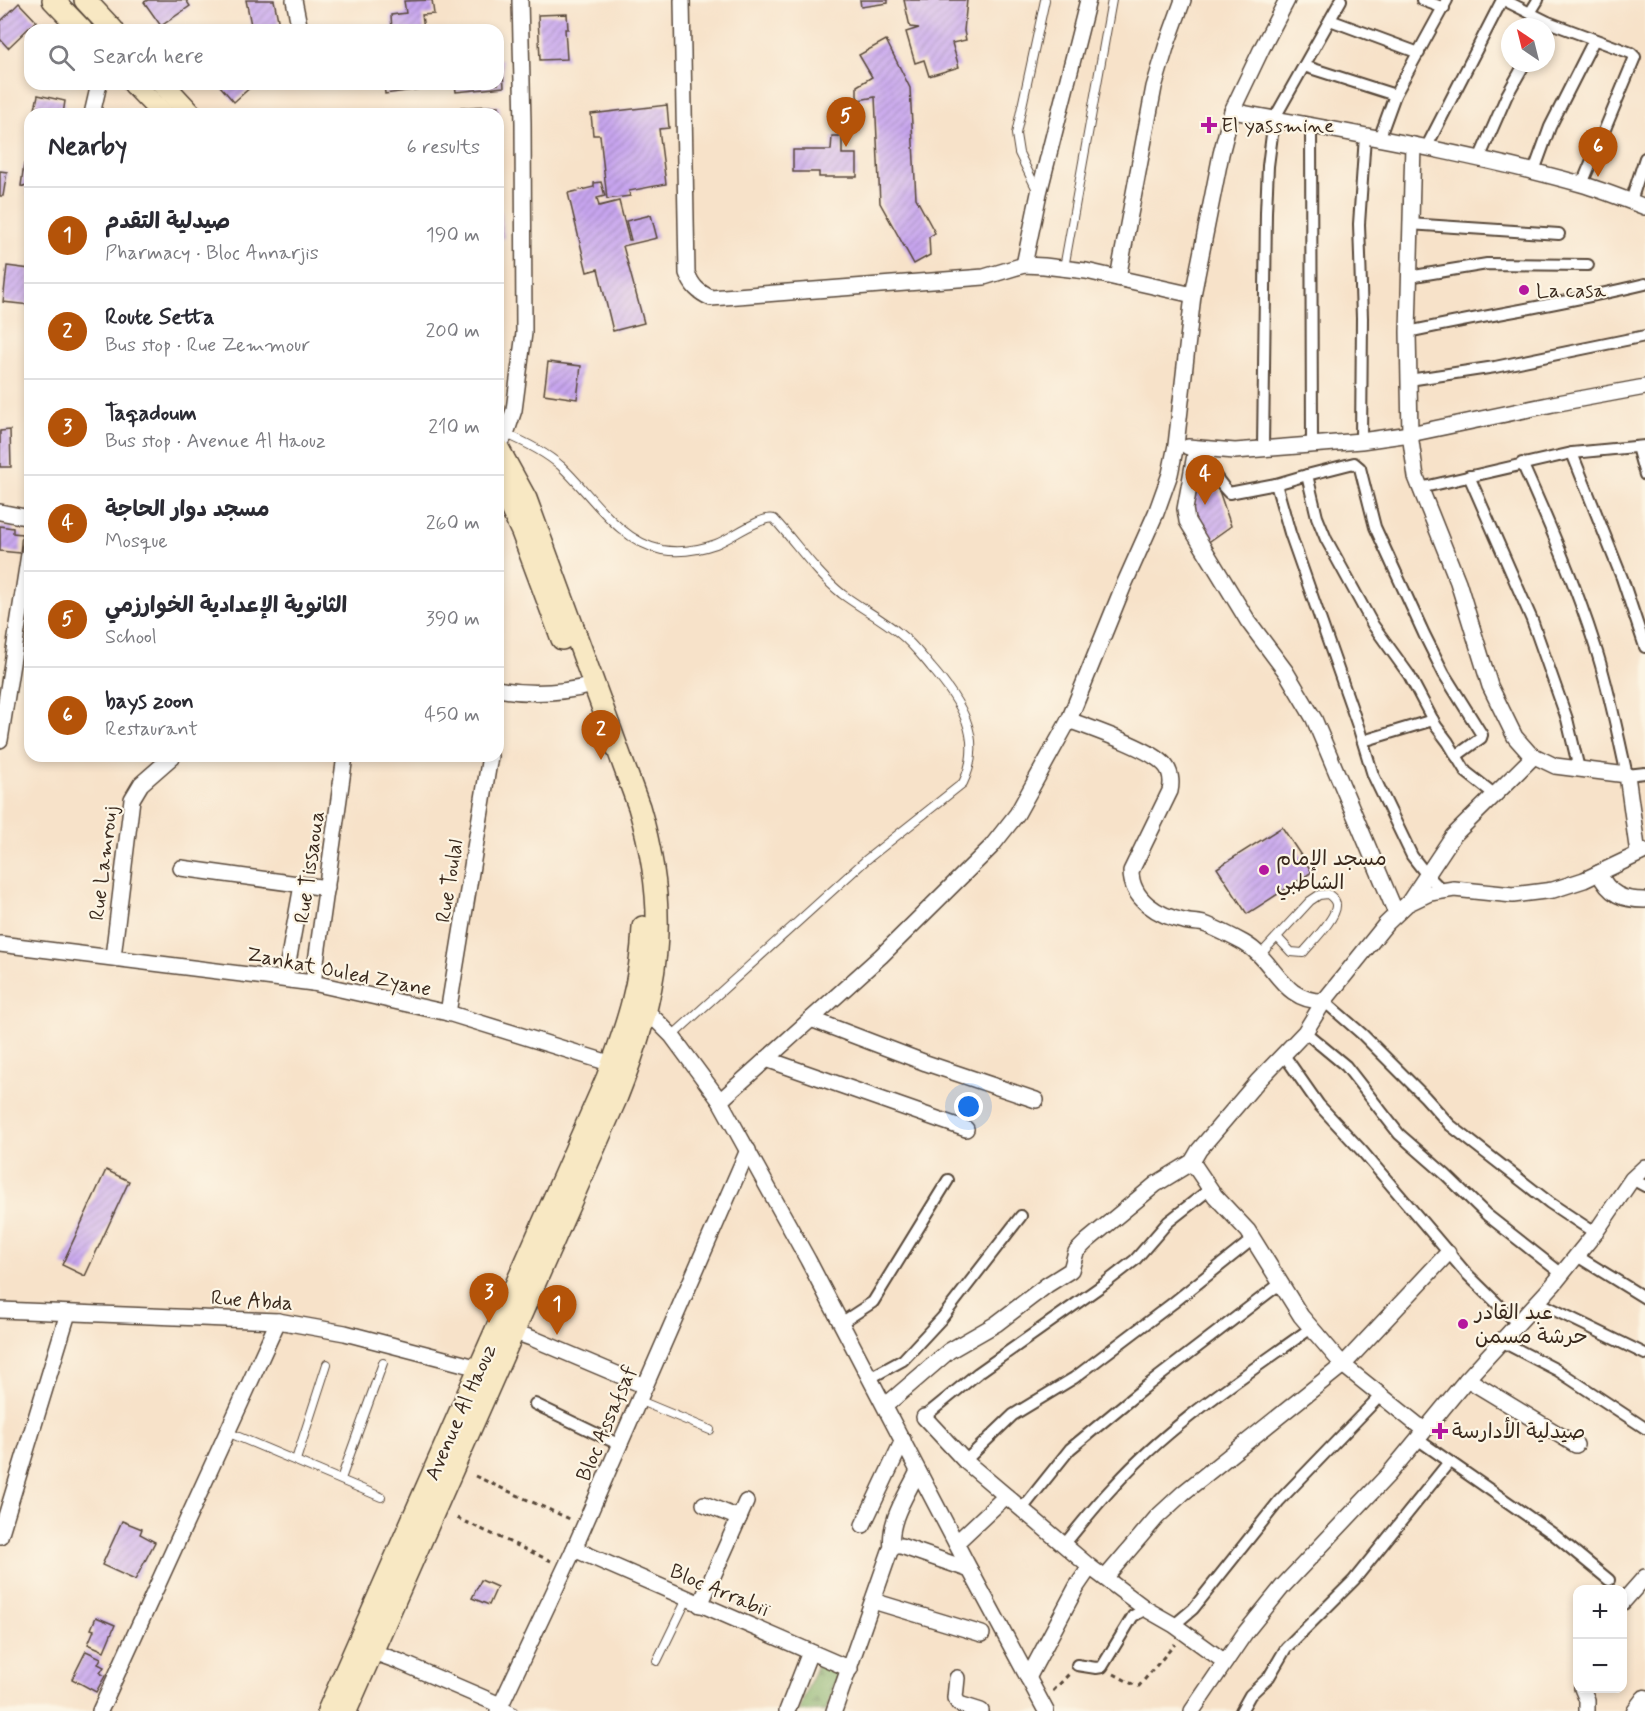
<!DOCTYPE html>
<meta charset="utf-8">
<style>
body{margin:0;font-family:Mynerve,"Playpen Sans Arabic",sans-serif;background:#f7f7f7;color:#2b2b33}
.controls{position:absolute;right:18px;bottom:18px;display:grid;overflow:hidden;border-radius:12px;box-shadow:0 3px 9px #0003}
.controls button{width:54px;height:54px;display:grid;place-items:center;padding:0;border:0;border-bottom:2px solid #e1e1e2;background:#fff;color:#2b2b33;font:30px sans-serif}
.compass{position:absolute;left:1501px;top:18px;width:54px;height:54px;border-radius:50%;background:#fff;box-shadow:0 3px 9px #0003;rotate:325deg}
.you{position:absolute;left:969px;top:1107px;width:21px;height:21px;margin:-15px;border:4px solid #fff;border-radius:50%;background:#1a73e8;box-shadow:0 0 0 9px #1a73e833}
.badge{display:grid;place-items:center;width:39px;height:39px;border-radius:50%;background:#b45309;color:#fff;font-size:20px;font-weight:700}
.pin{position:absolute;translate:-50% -50px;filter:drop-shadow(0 2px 3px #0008)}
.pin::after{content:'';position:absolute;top:32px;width:21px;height:18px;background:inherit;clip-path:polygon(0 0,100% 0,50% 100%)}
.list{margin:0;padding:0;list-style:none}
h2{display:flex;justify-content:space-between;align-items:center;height:78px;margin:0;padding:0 24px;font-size:26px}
h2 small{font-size:20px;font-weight:400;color:#7c7c81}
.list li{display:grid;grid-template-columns:39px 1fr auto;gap:18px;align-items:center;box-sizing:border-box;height:96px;padding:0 24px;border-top:2px solid #e1e1e2}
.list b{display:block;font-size:22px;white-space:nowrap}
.list p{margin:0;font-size:20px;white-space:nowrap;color:#7c7c81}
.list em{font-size:20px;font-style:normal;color:#7c7c81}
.icon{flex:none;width:33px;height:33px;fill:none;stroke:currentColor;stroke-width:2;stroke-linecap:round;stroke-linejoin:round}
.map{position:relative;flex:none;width:1645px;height:1711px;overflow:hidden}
.search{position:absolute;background:#fff;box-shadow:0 3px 9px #0003;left:24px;top:24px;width:480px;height:66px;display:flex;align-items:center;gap:15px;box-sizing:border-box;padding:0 21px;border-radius:18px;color:#7c7c81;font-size:22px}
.panel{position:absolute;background:#fff;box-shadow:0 3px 9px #0003;left:24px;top:108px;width:480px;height:654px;border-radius:18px}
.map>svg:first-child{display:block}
.forest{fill:url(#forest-firs);stroke:#606c42;stroke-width:1.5}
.building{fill:url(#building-hatch)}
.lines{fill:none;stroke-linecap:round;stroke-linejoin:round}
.service-casing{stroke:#574638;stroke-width:10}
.pedestrian-casing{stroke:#574638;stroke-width:14}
.minor-casing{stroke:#574638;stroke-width:18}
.tertiary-casing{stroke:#574638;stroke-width:21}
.secondary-casing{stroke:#574638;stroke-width:24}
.path{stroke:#574638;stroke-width:3;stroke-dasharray:4.5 4.5;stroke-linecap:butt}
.service{stroke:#fff;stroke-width:8}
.pedestrian{stroke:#fff;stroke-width:10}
.minor{stroke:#fff;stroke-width:15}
.tertiary{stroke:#fff;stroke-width:18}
.secondary{stroke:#f8e8c3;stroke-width:21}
.poi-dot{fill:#b5179e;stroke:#fcf5e5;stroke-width:2}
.labels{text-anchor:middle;stroke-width:4.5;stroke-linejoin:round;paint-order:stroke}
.poi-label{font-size:21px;fill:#3b2a1e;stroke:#fcf5e5;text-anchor:start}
.street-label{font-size:21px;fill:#3b2a1e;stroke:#fcf5e5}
</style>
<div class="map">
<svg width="1645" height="1711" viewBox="0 0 1645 1711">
<defs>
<pattern id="forest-firs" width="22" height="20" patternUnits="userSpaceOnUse" patternTransform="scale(1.5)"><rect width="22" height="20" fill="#84af66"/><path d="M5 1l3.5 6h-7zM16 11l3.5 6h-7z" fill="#6d8f53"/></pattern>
<pattern id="building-hatch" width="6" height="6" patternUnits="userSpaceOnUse" patternTransform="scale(1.5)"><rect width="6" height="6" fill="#c7a5ef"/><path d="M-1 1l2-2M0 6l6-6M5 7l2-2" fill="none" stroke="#a387c1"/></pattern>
</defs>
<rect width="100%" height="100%" fill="#fcf5e5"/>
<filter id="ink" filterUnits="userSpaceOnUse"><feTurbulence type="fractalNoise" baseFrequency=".0167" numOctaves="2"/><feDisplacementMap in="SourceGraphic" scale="12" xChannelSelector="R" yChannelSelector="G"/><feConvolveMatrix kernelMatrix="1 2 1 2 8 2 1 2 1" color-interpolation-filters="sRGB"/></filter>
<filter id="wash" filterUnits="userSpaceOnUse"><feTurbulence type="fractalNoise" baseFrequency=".008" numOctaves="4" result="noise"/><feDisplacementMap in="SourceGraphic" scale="24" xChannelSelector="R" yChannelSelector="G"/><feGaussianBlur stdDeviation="1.35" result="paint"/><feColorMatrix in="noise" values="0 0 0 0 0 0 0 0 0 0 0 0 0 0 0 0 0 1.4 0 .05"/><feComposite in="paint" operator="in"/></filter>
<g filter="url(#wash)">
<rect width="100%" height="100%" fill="#f7e2c9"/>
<path class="forest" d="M821,1654L842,1665L826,1711H799Z"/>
<g id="blocks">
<g class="building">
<path d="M148,0H186L190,6L161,26L144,2Z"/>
<path d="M246,0H274L280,30H252Z"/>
<path d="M432,0L434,14L422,15L424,30H392L391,15L406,13L404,1Z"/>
<path d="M860,0H888V3L861,7Z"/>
<path d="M904,0H967L964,31L966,40L952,43L959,67L929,76L924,60L915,63L906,32L919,28L910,27Z"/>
<path d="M19,3L36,21L8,48L0,39V22Z"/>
<path d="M567,14L568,29H565L567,59L540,60L538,15Z"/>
<path d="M886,40L910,88L916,198L935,233L929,237L930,255L914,264L880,203L875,97L859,100L857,96V86L872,77L859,55Z"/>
<path d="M498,59H502L504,87L456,92L455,84H498Z"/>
<path d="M222,84H254L234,102L220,86Z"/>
<path d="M384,84H420V89L385,94Z"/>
<path d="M38,95L65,101L63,114H34Z"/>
<path d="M667,105L669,128L659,129L666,184L629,191L630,196L607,199L600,135H593L591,114Z"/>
<path d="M499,106L500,114H461V107Z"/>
<path d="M832,136H842V154H857V177H819V172H793V150H831Z"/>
<path d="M24,164L30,165V195H27L28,187L21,186Z"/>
<path d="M0,171L7,172L3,196H0Z"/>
<path d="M601,182L605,196L597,198L599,206L619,201L629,240H631L626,221L651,215L657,238L623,246L644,323L613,331L598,269L587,272L568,193L594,187V183Z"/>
<path d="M498,211H501L504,238L498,239Z"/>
<path d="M7,266L30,269V305L3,302Z"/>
<path d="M498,329H502L500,362L498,361Z"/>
<path d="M548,362L581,366L577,399L544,394Z"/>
<path d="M10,430L11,467H0V431Z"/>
<path d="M1209,480L1216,482L1231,526L1203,546L1186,515L1193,483Z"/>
<path d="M0,526L13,528V533L22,534L20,553L0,551Z"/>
<path d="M1282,827L1312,872L1247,914L1217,868Z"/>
<path d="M106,1170L129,1181L85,1276L62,1265Z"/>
<path d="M122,1521L142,1529L140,1534L155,1542L135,1580L102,1565Z"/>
<path d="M481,1580L497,1587L489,1605L472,1598Z"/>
<path d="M96,1617L115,1625L104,1651L88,1644L94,1630L91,1629Z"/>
<path d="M86,1651L101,1658L98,1664L104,1667L100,1673L105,1676L96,1692L72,1679Z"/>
</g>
</g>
</g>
<g filter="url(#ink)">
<use href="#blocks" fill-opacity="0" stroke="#574638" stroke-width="1.5"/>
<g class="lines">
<g class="service-casing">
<g id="service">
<path d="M1038,192L1019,153L1016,134L1045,0"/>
<path d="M1064,268L1112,0"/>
<path d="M506,434C525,442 545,452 561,466C592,495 618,541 662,550C680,553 699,550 716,544C730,539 762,515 774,519C797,544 816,573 842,594C861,608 882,619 899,633C912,643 921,655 931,667C960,700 985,738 963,783L866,860L672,1036"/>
<path d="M1260,955L1310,901L1319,895L1328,894C1332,897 1336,900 1336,905C1337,918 1311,943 1303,953L1291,952L1277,937"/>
<path d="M638,1400L710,1430"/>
<path d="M227,1432L381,1497"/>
<path d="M296,1460L327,1364"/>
<path d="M341,1479L383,1363"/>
<path d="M657,1661L687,1599"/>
<path d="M500,1705L513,1711"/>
</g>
</g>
<g class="pedestrian-casing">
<g id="pedestrian">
<path d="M1422,0L1444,8"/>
<path d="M1504,0L1548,22L1631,53L1635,57L1582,184"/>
<path d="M1530,13L1538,0"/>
<path d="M1330,20L1419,53"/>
<path d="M1304,66L1395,95"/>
<path d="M1311,126L1312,445"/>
<path d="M1379,139L1395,95L1447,0"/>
<path d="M1426,148L1502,0"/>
<path d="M1479,159L1507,95L1525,63"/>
<path d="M1534,171L1550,127L1594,40"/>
<path d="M1631,201L1645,158"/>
<path d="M1409,224L1559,234"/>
<path d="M1408,277L1487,264L1588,265"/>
<path d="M1408,332C1487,315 1567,303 1645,284"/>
<path d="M1409,380L1495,367L1645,336"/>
<path d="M1361,441L1362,318L1359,224L1365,136"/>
<path d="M1637,447L1645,475"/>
<path d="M1263,448L1266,212L1268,166L1274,119L1341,0"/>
<path d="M1572,453L1622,578L1645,647"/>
<path d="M1522,463C1549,523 1575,583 1595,646C1609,688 1617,732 1627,775L1645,773"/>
<path d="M1193,467C1220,472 1212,476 1229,493L1276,484L1290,533L1359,729L1373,775L1412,856L1426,874L1442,890"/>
<path d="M1307,475L1354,463L1360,468L1375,527L1424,634L1444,674L1482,735L1481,738L1456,756"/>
<path d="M1469,476L1532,620L1567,719L1579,769"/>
<path d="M1276,484L1307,475L1317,517L1326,539L1373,625L1409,675L1436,726L1448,742L1466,772L1494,794"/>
<path d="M1420,488L1572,453L1645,446"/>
<path d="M1363,741L1433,720"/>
<path d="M1324,1001L1362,1034L1425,1097L1450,1125L1550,1203L1595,1233"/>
<path d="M1305,1032L1346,1066L1399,1134L1446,1175L1487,1215L1562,1274"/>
<path d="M1284,1055L1319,1105L1362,1151L1465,1272L1517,1323"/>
<path d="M1632,1179L1645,1186"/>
<path d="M1577,1256L1645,1298"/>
<path d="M1538,1302L1645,1354"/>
<path d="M841,1323L873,1302L948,1180"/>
<path d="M1501,1341L1557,1370L1645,1428"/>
<path d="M870,1378L903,1360L942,1318L1021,1216"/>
<path d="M535,1404L620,1445"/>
<path d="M924,1417L978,1373L1104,1284L1135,1260L1168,1222L1210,1189"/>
<path d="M1417,1439L1552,1533L1609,1580"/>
<path d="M965,1461L1013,1415L1074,1378L1173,1303L1253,1239"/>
<path d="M1022,1509L1070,1449L1144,1388L1281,1283"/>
<path d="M1064,1545C1080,1525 1096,1505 1114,1486C1170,1424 1243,1377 1311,1328"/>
<path d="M1174,1625L1193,1609L1279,1501L1380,1396"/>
<path d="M1077,1665L1096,1668L1102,1667L1133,1616L1146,1609"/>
<path d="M1241,1711L1250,1695L1269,1677L1286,1648L1354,1580L1449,1462"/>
</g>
</g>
<g class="minor-casing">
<g id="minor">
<path d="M294,0L300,30"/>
<path d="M682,0L687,273C692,286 698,292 711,298L984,277L1024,265L1044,266L1086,271L1193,295"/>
<path d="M1232,111C1348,133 1466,152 1581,184C1602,190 1624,199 1645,207"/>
<path d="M92,114L99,84"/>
<path d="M1413,145L1408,332L1410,434L1416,477L1458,582L1490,686L1515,737L1530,754L1555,766L1627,775L1638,854"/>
<path d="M1024,265L1039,193L1088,0"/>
<path d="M1118,278L1154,87L1167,44L1183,0"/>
<path d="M498,446L506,434L514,410L524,333L523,123L520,0"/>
<path d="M1188,447L1235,451L1361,441L1410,434L1553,404L1645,387"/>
<path d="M1196,449L1185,509L1187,521L1248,621L1286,672L1314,719L1396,913"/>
<path d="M0,512L30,518"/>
<path d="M498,689C530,695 562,693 594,685"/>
<path d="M1069,720C1092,729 1149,748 1164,764C1171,771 1172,782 1170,791L1131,871C1131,900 1159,916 1184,921C1191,923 1200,922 1207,925C1219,930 1233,937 1244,943C1276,961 1281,1002 1324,1001"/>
<path d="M0,740L30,548"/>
<path d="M181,868L327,888"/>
<path d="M1599,873C1609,895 1623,900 1645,900"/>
<path d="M1409,902L1453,836L1534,756"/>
<path d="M0,944L313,983L448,1013L622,1067"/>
<path d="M113,957L132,799L141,784L173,756"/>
<path d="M285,979L302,885"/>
<path d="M313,983L345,756"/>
<path d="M647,1011L672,1036L720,1101L808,1260L970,1570L1046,1711"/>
<path d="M448,1013L490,756"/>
<path d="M811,1019L926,1063L1036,1100"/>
<path d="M766,1059L966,1129"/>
<path d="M720,1101L881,956L991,847L1017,814L1069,720L1123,587L1156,513L1170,474L1176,445L1193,295L1221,154L1232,111L1262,48L1287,0"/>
<path d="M1192,1162L1215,1196L1248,1231L1301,1316L1343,1365L1448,1253"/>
<path d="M0,1310L278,1321L345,1333L487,1370"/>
<path d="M506,1329L534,1339L645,1386"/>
<path d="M1467,1379L1576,1445"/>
<path d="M885,1406L949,1351L996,1324L1047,1285L1071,1270L1076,1252L1087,1241L1156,1184L1192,1162L1199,1150L1257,1082L1305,1032L1324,1001L1386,924L1407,904L1430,893L1454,889L1513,895L1553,890L1584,880L1645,851"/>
<path d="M924,1417L965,1461L1090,1567L1146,1609L1174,1625L1225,1662"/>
<path d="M704,1504L739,1518"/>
<path d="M863,1525L903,1440"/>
<path d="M0,1536L68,1313"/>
<path d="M956,1543L1006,1496"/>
<path d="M892,1548C888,1520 907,1495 918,1471"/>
<path d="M574,1549L850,1669"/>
<path d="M1105,1578L1157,1517L1183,1493L1343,1365L1424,1430"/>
<path d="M873,1601L982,1634"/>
<path d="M1622,1603L1645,1577"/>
<path d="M700,1605L746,1502"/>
<path d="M365,1649L398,1661L500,1705"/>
<path d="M957,1678L955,1698L959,1704L981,1711"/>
<path d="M1028,1678L1077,1586L1090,1567"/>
<path d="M1582,1688L1587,1700V1711"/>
<path d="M100,1711L278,1321"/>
<path d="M498,1711L574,1549L748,1150"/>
<path d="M787,1711L810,1652"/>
<path d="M834,1711L890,1551L895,1546H901L970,1570"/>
<path d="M1192,1711L1245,1633L1283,1586L1388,1475L1467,1379L1553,1285L1595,1233L1632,1179L1645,1167"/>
</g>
</g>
<g class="tertiary-casing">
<path id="tertiary" d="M1636,1711L1645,1699"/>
</g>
<g class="secondary-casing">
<g id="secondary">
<path d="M53,0L82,30"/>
<path d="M85,0L113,30"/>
<path d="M134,84L163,114"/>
<path d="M163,84L191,114"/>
<path d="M498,481L522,532L562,639"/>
<path d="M328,1711L607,1078C627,1025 641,984 643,927"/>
<path d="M346,1711L616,1099C658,993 672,919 639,807L526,499L498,448"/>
</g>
</g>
<g class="path">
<path d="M475,1476L572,1520"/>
<path d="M457,1518L551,1561"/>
<path d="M1114,1674L1136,1686H1139L1175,1644"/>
<path d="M1053,1691L1069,1674"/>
</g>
<use href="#service" class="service"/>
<use href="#pedestrian" class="pedestrian"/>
<use href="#minor" class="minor"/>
<use href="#tertiary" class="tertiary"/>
<use href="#secondary" class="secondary"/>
</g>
</g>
<g class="poi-dot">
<path d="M1206 116h6v6h6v6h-6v6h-6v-6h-6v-6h6z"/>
<circle cx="1524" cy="290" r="6"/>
<circle cx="1264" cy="870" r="6"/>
<circle cx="1463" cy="1324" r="6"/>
<path d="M1437 1422h6v6h6v6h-6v6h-6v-6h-6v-6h6z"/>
</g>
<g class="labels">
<g class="poi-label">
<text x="1221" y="132">El yassmine</text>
<text x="1536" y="297">La casa</text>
<text x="1276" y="865">مسجد الإمام<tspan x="1276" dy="24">الشاطبي</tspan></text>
<text x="1475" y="1319">عبد القادر<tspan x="1475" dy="24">حرشة مسمن</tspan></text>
<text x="1452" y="1438">صيدلية الأدارسة</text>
</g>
<g class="street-label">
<text transform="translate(103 863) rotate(-83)" y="7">Rue Lamrouj</text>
<text transform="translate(309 867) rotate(-82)" y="7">Rue Tissaoua</text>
<text transform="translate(449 881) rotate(-81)" y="7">Rue Toulal</text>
<text transform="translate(339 971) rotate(11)" y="7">Zankat Ouled Zyane</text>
<text transform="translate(252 1300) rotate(4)" y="7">Rue Abda</text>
<text transform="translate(460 1412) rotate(-66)" y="7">Avenue Al Haouz</text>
<text transform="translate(606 1423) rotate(-67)" y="7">Bloc Assafsaf</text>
<text transform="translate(720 1590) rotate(23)" y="7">Bloc Arrabiï</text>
</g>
</g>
</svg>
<div class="controls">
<button>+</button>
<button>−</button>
</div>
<svg class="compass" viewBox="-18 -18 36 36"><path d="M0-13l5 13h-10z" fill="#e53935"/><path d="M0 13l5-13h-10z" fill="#7c7c81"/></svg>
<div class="you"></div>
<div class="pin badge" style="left:557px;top:1335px">1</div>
<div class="pin badge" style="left:601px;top:760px">2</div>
<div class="pin badge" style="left:489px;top:1323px">3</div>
<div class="pin badge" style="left:1205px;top:505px">4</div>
<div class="pin badge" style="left:846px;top:147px">5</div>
<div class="pin badge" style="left:1598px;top:177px">6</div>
<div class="search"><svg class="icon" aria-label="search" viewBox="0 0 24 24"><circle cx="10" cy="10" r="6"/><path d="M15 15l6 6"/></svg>Search here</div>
<section class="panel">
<h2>Nearby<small>6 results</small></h2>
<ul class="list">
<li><span class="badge">1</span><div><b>صيدلية التقدم</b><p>Pharmacy · Bloc Annarjis</p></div><em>190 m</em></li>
<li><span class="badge">2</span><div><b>Route Setta</b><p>Bus stop · Rue Zemmour</p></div><em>200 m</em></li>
<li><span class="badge">3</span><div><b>Taqadoum</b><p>Bus stop · Avenue Al Haouz</p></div><em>210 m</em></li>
<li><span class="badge">4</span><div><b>مسجد دوار الحاجة</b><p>Mosque</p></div><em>260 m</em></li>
<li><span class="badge">5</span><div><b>الثانوية الإعدادية الخوارزمي</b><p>School</p></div><em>390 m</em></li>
<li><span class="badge">6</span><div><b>bays zoon</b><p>Restaurant</p></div><em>450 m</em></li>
</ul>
</section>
</div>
